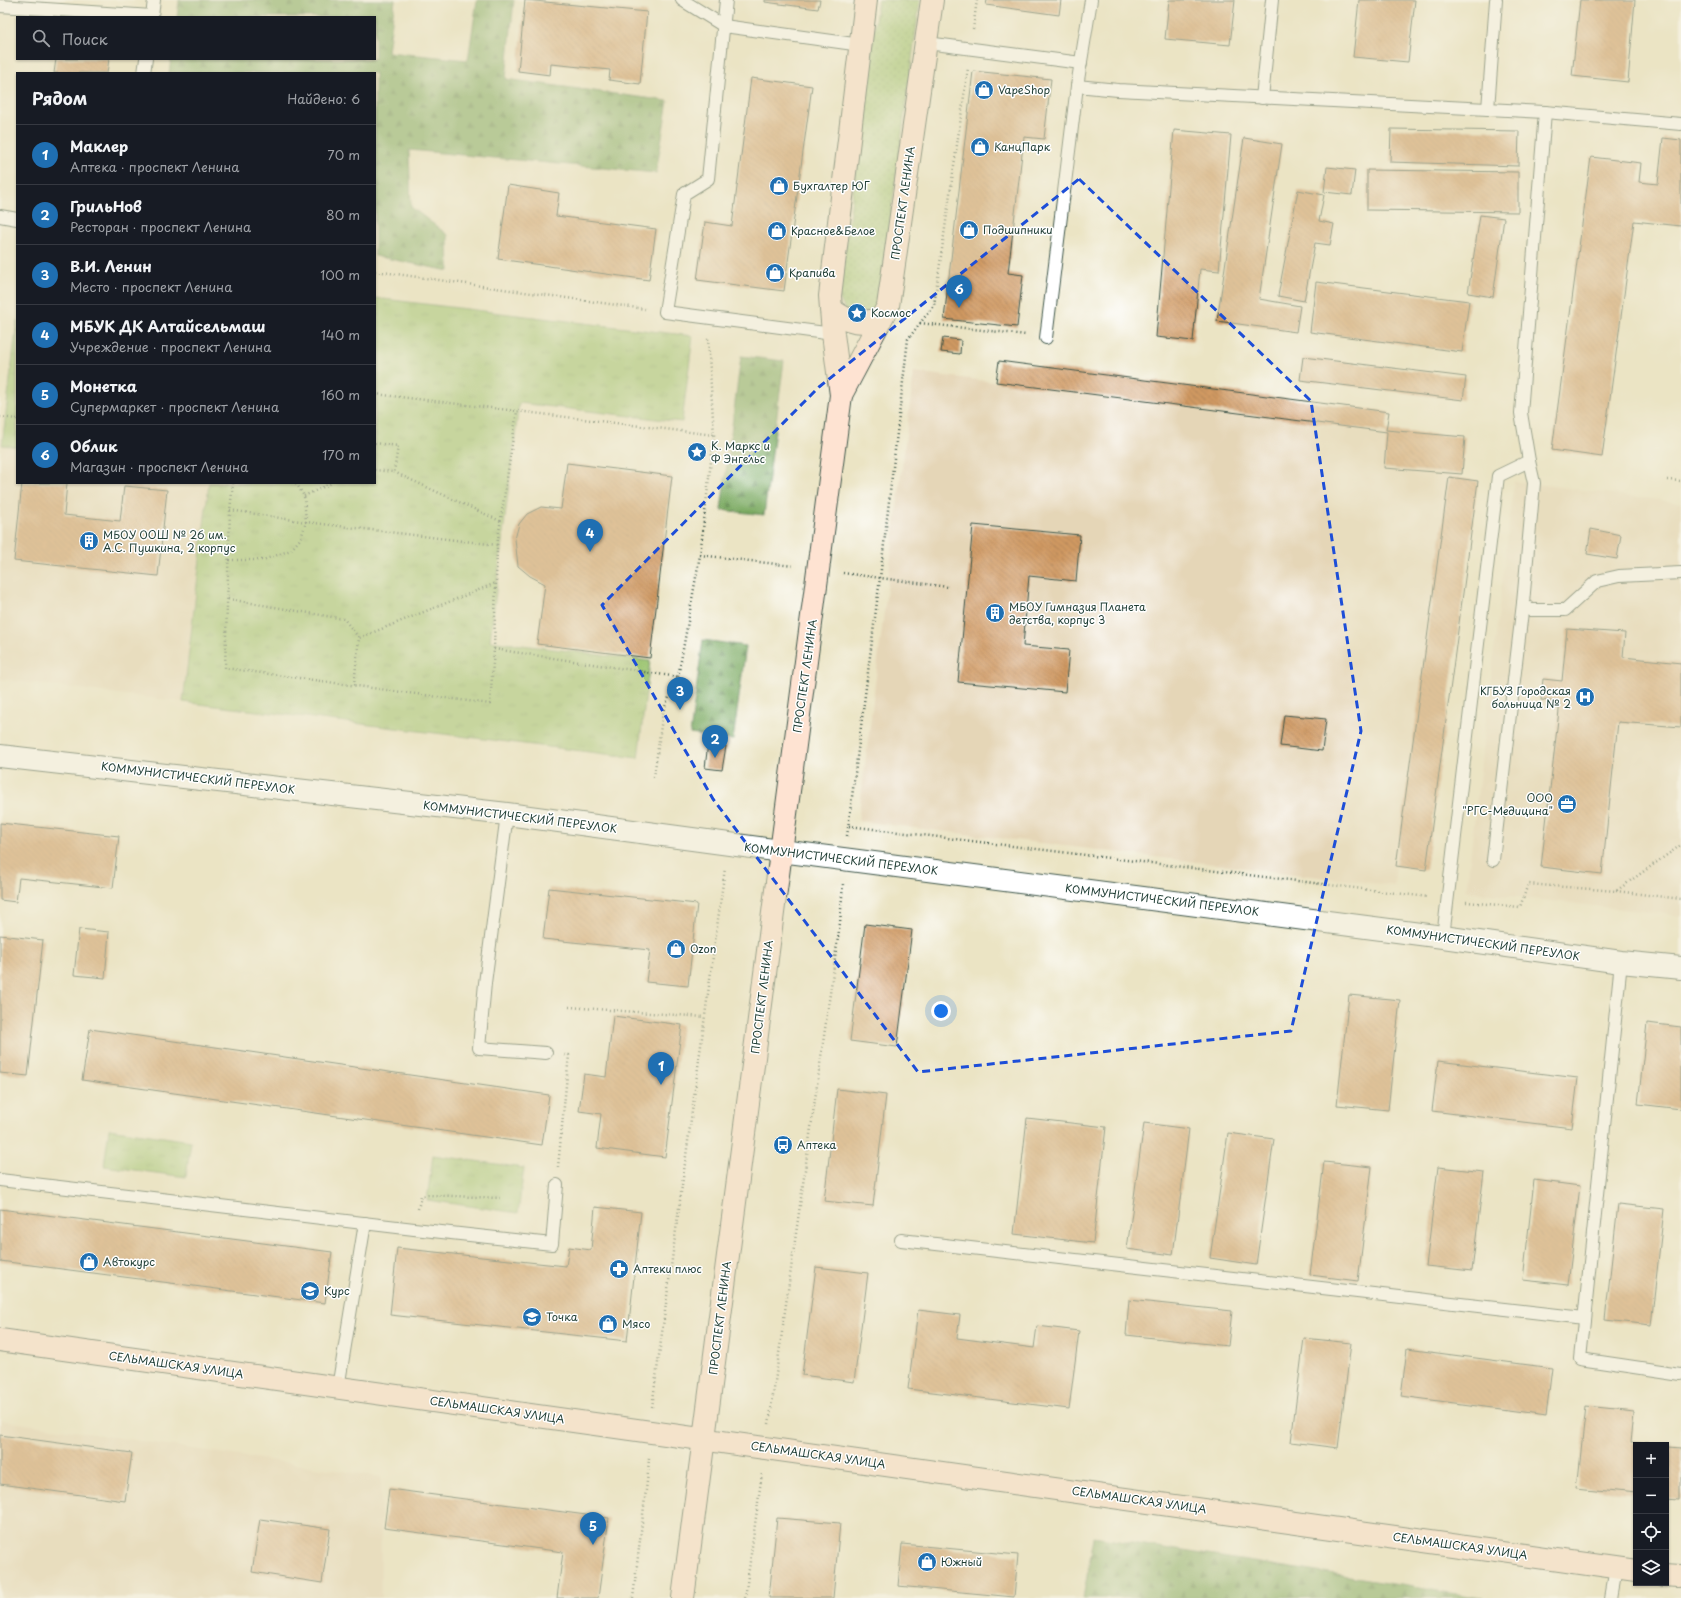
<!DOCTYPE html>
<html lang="ru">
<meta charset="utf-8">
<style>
body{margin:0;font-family:"Playpen Sans",sans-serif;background:#20242c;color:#f1f3f6}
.controls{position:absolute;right:12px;bottom:12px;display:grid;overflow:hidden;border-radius:0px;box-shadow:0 1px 3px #0004}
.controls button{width:36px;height:36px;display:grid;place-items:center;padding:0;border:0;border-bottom:1px solid #363941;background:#171b24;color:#f1f3f6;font:20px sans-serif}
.you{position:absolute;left:941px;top:1011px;width:14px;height:14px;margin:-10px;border:3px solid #fff;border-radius:50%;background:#1a73e8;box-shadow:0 0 0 6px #1a73e833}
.badge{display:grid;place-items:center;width:26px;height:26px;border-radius:50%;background:#1f6fb2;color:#fff;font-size:13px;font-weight:700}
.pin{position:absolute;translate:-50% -33px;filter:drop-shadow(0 1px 2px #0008)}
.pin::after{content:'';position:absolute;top:21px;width:14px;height:12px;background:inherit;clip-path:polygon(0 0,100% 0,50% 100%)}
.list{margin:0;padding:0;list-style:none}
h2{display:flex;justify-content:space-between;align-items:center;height:52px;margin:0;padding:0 16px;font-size:17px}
h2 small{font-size:13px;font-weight:400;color:#9ea1a6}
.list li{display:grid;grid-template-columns:26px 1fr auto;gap:12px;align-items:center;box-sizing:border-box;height:60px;padding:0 16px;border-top:1px solid #363941}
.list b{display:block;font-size:15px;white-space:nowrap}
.list p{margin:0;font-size:13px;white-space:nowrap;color:#9ea1a6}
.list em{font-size:13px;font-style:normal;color:#9ea1a6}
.icon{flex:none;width:22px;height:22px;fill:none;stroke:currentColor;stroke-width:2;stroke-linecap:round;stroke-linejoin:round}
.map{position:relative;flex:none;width:1681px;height:1598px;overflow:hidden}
.search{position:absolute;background:#171b24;box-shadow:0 1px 3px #0004;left:16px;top:16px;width:360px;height:44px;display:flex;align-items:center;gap:10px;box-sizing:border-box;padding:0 14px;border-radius:0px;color:#9ea1a6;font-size:15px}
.panel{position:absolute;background:#171b24;box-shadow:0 1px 3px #0004;left:16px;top:72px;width:360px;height:412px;border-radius:0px}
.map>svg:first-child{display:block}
.built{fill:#e5d6b7}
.grass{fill:url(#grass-dots);stroke:#5d8052}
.forest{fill:url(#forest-firs);stroke:#4e744b}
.park{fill:url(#park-tufts);stroke:#5d8052}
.building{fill:url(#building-back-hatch)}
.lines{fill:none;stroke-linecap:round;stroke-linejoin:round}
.lane-casing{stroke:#3e564a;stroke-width:14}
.street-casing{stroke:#3e564a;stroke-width:24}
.secondary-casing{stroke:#3e564a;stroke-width:24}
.path{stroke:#3e564a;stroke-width:2.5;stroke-dasharray:1 3;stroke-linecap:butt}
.lane{stroke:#fff;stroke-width:12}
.street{stroke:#fff;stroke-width:22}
.secondary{stroke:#fee3d2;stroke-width:22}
.marked{fill:none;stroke:#1d4ed8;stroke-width:3;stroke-dasharray:8 5;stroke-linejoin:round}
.labels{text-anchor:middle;stroke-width:3;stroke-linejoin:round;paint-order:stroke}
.poi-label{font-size:11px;fill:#1f3d34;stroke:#fff;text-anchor:start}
.street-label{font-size:11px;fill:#1f3d34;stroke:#fff}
</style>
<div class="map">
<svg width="1681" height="1598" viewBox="0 0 1681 1598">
<defs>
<pattern id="grass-dots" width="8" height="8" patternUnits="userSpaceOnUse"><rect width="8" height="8" fill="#9bc470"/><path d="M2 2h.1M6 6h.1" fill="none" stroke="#7ea05d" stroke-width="1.8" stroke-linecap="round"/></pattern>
<pattern id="forest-firs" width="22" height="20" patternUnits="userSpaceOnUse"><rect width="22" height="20" fill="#7caa62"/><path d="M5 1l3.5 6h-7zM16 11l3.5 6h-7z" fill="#658c52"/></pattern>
<pattern id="park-tufts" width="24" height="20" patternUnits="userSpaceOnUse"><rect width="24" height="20" fill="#9bc470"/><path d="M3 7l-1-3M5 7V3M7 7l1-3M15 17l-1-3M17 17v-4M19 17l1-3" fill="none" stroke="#7ea05d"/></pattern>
<pattern id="building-back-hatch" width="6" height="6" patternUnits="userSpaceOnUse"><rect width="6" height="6" fill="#d09962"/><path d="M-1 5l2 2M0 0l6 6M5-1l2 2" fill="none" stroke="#a87e52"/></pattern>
</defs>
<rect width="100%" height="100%" fill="#fff"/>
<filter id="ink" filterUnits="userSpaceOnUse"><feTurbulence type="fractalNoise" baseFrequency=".025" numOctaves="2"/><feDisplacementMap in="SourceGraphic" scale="8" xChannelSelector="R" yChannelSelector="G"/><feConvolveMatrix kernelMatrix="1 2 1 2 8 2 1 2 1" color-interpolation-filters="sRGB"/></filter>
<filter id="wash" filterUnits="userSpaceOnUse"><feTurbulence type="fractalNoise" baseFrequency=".012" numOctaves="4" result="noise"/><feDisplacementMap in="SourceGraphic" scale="16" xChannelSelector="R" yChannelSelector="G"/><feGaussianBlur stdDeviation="0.9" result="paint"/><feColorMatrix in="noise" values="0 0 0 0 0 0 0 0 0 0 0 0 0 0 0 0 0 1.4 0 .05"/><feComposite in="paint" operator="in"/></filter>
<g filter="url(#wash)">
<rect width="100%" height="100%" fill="#ebe4c4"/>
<g class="built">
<path d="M914,372L1386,432L1387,431L1465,437L1461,479L1478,481L1426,870L1396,866L1394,886L858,821Z"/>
<path d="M2,445L17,447V483H209L183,702L0,679V463Z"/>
<path d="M1514,481L1681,503V916L1466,891Z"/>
<path d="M0,1420L381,1477V1598H0Z"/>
</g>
<path class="grass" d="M878,0H920L878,310L848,317L839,297Z"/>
<g class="forest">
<path d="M179,0H395L388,52L468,60L477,0H514L506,79L668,101L656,173L409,150L411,207L448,235L449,271L375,256V73H169L171,59H375V17H177Z"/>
<path d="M741,356L784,361L764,515L721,510Z"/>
<path d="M703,640L746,646L733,740L690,734Z"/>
<path d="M1094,1537L1483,1598H1083Z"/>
</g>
<g class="park">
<path d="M375,298L693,336L682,422L519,403L490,641L650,661L638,758L183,702L209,483H375Z"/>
<path d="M17,321V447L2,445Z"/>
<path d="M109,1129L191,1141L186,1177L104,1166Z"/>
<path d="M433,1155L524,1168L518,1213L427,1200Z"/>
</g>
<g id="blocks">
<g class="building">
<path d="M525,0L647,12L640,84L609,80L610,70L551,64L550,75L518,71Z"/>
<path d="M765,0H820L818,9L765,2Z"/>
<path d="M987,0H1061L1059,15L986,5Z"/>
<path d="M1169,0H1235L1230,45L1165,39Z"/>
<path d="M1359,0H1415L1408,62L1353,57Z"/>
<path d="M1580,0H1635L1628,82L1572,76Z"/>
<path d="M56,59H109L107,73H54Z"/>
<path d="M973,71L1051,79L1044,139L1024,137L1008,273L1023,275L1017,327L944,319Z"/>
<path d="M751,78L812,86L784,291L697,280L705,222L732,226Z"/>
<path d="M1391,129L1519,131L1518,166L1390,162Z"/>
<path d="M1174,130L1231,135L1219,271L1200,269L1193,341L1156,337Z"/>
<path d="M1244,138L1282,144L1259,299L1300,306L1296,332L1217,321Z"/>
<path d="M1663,138L1681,140V226L1634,221L1602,457L1552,450L1591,157L1641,163L1639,182L1658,184Z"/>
<path d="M1327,167L1355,170L1352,195L1324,192Z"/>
<path d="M1367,170L1518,172V212L1367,210Z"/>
<path d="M508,185L559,193L556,216L656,229L649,280L498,259Z"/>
<path d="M1298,190L1324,195L1319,221L1334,224L1330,245L1315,243L1304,301L1278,296Z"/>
<path d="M1480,215L1504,218L1493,297L1468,293Z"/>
<path d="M1316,282L1469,301L1462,352L1310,332Z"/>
<path d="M943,338L961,340L960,354L941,352Z"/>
<path d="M1303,357L1466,377L1463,400L1300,380Z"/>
<path d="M999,361L1389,412L1386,430L1465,437L1462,474L1384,468L1387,432L996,382Z"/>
<path d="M567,463L672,476L650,658L537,644L545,584L530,576L518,566L515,539L519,524L527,514L541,507L561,509Z"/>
<path d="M1449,477L1478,481L1426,870L1396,866Z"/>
<path d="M22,483H67L64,515L120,521L124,486L167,490L158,576L14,561Z"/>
<path d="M973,525L1080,535L1076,581L1029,576L1023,646L1069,650L1065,692L958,682Z"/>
<path d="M1591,529L1621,535L1617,559L1587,554Z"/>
<path d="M1567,629L1625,633L1623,657L1681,663V727L1618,722L1602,874L1541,867L1560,702L1541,700L1543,679L1562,681Z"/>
<path d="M1284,715L1326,719L1322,751L1280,746Z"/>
<path d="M708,743L726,746L722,770L705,768Z"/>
<path d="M0,823L119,836L113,888L19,878L16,902L0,900Z"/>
<path d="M549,888L697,904L688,986L646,982L650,950L543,939Z"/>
<path d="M865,924L912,930L897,1047L850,1041Z"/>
<path d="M79,929L109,932L105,978L74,975Z"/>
<path d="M0,935L43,940L28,1076L0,1073Z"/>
<path d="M1349,995L1400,1000L1388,1110L1337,1105Z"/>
<path d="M613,1016L682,1025L665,1157L597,1148L601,1114L579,1111L584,1074L606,1077Z"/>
<path d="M1647,1023L1681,1027V1109L1638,1104Z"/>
<path d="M90,1029L549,1095L542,1145L82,1080Z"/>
<path d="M1438,1061L1578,1078L1572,1128L1432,1111Z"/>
<path d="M837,1089L886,1095L873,1206L824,1201Z"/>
<path d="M1027,1118L1106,1127L1093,1243L1014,1234Z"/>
<path d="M1144,1123L1189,1129L1173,1255L1127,1249Z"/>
<path d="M1228,1133L1274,1139L1256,1265L1210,1258Z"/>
<path d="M1324,1162L1372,1167L1358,1281L1310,1275Z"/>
<path d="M1438,1167L1484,1172L1472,1271L1426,1266Z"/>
<path d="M1534,1180L1580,1186L1568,1285L1523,1280Z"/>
<path d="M1618,1204L1664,1209L1651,1325L1605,1320Z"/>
<path d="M595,1207L641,1212L627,1341L390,1315L397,1248L566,1266L569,1247L591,1250Z"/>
<path d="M0,1209L332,1252L325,1303L0,1261Z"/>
<path d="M816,1267L868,1273L854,1382L802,1375Z"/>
<path d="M1129,1300L1232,1311L1228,1346L1126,1335Z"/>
<path d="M918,1310L960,1315L957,1338L1034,1348L1037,1326L1079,1331L1069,1409L908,1389Z"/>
<path d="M1304,1338L1351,1343L1338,1448L1291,1442Z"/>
<path d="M1407,1349L1552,1368L1546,1415L1401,1396Z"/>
<path d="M1586,1406L1634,1411L1631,1442L1649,1444L1636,1445V1494L1577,1488Z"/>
<path d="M0,1435L132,1453L125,1501L0,1484Z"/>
<path d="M1666,1446L1681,1447V1499L1666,1498Z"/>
<path d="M389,1489L609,1518L598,1598H557L563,1552L384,1528Z"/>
<path d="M777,1518L840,1523L833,1598H769Z"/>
<path d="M260,1519L330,1529L322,1583L252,1572Z"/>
<path d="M902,1544L1018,1555L1014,1597L898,1586Z"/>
</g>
</g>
</g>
<g filter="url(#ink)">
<use href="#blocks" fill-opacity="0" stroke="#3e564a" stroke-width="1"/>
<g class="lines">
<g class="lane-casing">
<g id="lane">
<path d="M682,0L724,26L861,45"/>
<path d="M726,0L708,179L684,194L665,312L833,334"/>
<path d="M0,6L152,16L154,0"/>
<path d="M927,43L1081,63"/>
<path d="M144,73L146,59"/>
<path d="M1077,86L1118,90L1545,112L1681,124"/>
<path d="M1262,98L1272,0"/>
<path d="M1488,109L1496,0"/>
<path d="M0,216L17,219"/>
<path d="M1046,338L1077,86L1091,0"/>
<path d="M1529,461L1534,483L1523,603L1530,610H1565L1597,581L1619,576L1681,573"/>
<path d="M507,814L485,983L479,1048L546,1053"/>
<path d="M1493,860L1523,603"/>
<path d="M1443,937L1498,476L1529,461L1521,413L1545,112"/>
<path d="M1621,962L1580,1359L1681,1374"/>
<path d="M0,1180L414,1229L552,1244L557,1185"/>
<path d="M901,1240L1584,1318"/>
<path d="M338,1388L365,1223"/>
<path d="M1612,1598L1617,1569"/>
</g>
</g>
<g class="street-casing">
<path id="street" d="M0,756L507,814L781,851L1443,937L1621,962L1681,968"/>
</g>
<g class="secondary-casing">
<g id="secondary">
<path d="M831,309C848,323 861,324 881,319"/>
<path d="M841,395L888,306L932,0"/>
<path d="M0,1340L1636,1571"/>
<path d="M1666,1575L1681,1576"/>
<path d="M683,1598L841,395L833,334L830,296L866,0"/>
</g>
</g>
<g class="path">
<path d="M973,29L977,0"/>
<path d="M375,271L645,309"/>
<path d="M920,323L1026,335"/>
<path d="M375,394L517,411"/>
<path d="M0,417L17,419"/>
<path d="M375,443L398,446L394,472L375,470"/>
<path d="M394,472L500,521"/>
<path d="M1667,480L1681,481"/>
<path d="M233,483L230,510L225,668L490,704L494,649L497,545L517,411L714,435"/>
<path d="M304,496L332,483"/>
<path d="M230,510L306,522L497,545"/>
<path d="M700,555L793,566"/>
<path d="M229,560H263L291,550L301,538L306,522L304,496L296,483"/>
<path d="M843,573L948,587"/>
<path d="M228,599L344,619L359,638"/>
<path d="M494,649L678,677"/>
<path d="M354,685L359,638L496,583"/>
<path d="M654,777L663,711L678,677L700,555L714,435L708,338"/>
<path d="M849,826L1428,897"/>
<path d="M847,836L880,578L908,339L934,305L968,68"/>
<path d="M1616,891L1681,899"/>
<path d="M1466,902L1520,907L1528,884L1616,891L1681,845"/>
<path d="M569,1007L704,1017"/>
<path d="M558,1167L569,1055H564"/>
<path d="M418,1209L421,1196L428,1195L500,1198"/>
<path d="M652,1407L725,868"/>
<path d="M769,1424L840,923L843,884"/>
<path d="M633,1598L648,1473L649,1457"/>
<path d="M745,1598L762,1473"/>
</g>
<use href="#lane" class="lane"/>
<use href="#street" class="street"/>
<use href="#secondary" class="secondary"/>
</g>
</g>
<path d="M0 0H1681V1598H0ZM1079,179L1311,401L1361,731L1291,1031L918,1072L713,799L602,605L819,387Z" fill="#ebe4c4" fill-opacity=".55" fill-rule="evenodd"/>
<path class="marked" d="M1079,179L1311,401L1361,731L1291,1031L918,1072L713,799L602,605L819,387Z"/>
<defs>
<g id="shop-disc" transform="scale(1)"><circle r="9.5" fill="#1f6fb2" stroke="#fff"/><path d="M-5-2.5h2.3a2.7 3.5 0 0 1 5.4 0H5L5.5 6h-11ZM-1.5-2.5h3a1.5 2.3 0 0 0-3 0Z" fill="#fff"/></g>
<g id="sight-disc" transform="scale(1)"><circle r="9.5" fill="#1f6fb2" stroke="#fff"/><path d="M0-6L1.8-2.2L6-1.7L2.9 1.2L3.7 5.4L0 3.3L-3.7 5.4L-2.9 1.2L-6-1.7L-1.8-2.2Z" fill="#fff"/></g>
<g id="building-disc" transform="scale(1)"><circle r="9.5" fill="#1f6fb2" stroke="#fff"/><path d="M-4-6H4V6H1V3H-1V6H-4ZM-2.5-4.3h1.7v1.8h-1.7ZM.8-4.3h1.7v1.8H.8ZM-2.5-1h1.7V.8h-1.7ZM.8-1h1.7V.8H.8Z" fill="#fff"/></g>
<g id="hospital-disc" transform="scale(1)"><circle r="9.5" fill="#1f6fb2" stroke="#fff"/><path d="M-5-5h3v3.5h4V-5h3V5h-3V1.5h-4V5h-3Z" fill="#fff"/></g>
<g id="office-disc" transform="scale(1)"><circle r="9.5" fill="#1f6fb2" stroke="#fff"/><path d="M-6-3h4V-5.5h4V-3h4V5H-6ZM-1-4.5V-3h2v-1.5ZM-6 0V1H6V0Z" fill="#fff"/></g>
<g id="bus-disc" transform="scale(1)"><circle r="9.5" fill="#1f6fb2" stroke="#fff"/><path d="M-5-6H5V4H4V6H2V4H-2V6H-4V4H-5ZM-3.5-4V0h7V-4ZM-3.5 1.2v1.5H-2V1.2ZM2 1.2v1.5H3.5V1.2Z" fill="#fff"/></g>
<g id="pharmacy-disc" transform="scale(1)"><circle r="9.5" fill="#1f6fb2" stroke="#fff"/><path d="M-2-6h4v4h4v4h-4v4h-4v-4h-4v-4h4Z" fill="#fff"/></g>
<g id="school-disc" transform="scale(1)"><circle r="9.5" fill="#1f6fb2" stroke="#fff"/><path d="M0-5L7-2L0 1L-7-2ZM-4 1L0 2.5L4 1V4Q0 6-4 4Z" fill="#fff"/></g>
</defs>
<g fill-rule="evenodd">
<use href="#shop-disc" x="984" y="90"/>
<use href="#shop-disc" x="980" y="147"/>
<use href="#shop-disc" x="779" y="186"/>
<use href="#shop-disc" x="969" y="230"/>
<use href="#shop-disc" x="777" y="231"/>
<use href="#shop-disc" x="775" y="273"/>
<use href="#sight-disc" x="857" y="313"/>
<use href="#sight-disc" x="697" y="452"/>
<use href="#building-disc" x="89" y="541"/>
<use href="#building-disc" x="995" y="613"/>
<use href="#hospital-disc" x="1585" y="697"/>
<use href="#office-disc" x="1567" y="804"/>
<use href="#shop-disc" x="676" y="949"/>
<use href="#bus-disc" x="783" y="1145"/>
<use href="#shop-disc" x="89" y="1262"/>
<use href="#pharmacy-disc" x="619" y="1269"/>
<use href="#school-disc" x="310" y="1291"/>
<use href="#school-disc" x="532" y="1317"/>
<use href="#shop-disc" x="608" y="1324"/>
<use href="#shop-disc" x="927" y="1562"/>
</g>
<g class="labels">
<g class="poi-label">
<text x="998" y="94">VapeShop</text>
<text x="994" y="151">КанцПарк</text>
<text x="793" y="190">Бухгалтер ЮГ</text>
<text x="983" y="234">Подшипники</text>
<text x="791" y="235">Красное&amp;Белое</text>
<text x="789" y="277">Крапива</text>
<text x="871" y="317">Космос</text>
<text x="711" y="450">К. Маркс и<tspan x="711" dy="13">Ф Энгельс</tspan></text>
<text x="103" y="539">МБОУ ООШ № 26 им.<tspan x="103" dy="13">А.С. Пушкина, 2 корпус</tspan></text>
<text x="1009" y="611">МБОУ Гимназия Планета<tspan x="1009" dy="13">детства, корпус 3</tspan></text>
<text x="1571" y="695" text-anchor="end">КГБУЗ Городская<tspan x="1571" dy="13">больница № 2</tspan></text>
<text x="1553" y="802" text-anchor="end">ООО<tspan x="1553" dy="13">"РГС-Медицина"</tspan></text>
<text x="690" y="953">Ozon</text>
<text x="797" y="1149">Аптека</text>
<text x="103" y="1266">Автокурс</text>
<text x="633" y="1273">Аптеки плюс</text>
<text x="324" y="1295">Курс</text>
<text x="546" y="1321">Точка</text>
<text x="622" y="1328">Мясо</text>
<text x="941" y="1566">Южный</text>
</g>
<g class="street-label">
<text transform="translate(903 203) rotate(-82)" y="4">ПРОСПЕКТ ЛЕНИНА</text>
<text transform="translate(805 676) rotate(-82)" y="4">ПРОСПЕКТ ЛЕНИНА</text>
<text transform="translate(198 778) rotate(7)" y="4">КОММУНИСТИЧЕСКИЙ ПЕРЕУЛОК</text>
<text transform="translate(520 817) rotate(7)" y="4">КОММУНИСТИЧЕСКИЙ ПЕРЕУЛОК</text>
<text transform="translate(841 859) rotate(7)" y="4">КОММУНИСТИЧЕСКИЙ ПЕРЕУЛОК</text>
<text transform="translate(1162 900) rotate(7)" y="4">КОММУНИСТИЧЕСКИЙ ПЕРЕУЛОК</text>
<text transform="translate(1483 943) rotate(8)" y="4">КОММУНИСТИЧЕСКИЙ ПЕРЕУЛОК</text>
<text transform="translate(762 997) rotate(-83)" y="4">ПРОСПЕКТ ЛЕНИНА</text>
<text transform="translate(720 1318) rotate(-83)" y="4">ПРОСПЕКТ ЛЕНИНА</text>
<text transform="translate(176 1365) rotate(8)" y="4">СЕЛЬМАШСКАЯ УЛИЦА</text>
<text transform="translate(497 1410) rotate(8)" y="4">СЕЛЬМАШСКАЯ УЛИЦА</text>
<text transform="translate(818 1455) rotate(8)" y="4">СЕЛЬМАШСКАЯ УЛИЦА</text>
<text transform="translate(1139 1500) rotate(8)" y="4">СЕЛЬМАШСКАЯ УЛИЦА</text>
<text transform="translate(1460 1546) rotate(8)" y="4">СЕЛЬМАШСКАЯ УЛИЦА</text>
</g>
</g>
</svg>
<div class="controls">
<button>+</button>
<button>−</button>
<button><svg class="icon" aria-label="locate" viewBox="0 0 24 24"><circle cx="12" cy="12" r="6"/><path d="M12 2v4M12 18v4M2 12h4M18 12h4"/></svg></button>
<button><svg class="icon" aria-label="layers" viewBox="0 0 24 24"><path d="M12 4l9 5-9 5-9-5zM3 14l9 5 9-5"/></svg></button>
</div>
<div class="you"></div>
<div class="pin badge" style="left:661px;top:1085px">1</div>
<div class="pin badge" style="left:715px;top:758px">2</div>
<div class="pin badge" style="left:680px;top:710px">3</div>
<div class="pin badge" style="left:590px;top:552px">4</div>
<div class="pin badge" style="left:593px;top:1545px">5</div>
<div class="pin badge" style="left:959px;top:308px">6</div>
<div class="search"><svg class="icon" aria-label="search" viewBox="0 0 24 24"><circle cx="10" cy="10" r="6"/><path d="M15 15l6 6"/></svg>Поиск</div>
<section class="panel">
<h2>Рядом<small>Найдено: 6</small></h2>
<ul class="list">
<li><span class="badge">1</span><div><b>Маклер</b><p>Аптека · проспект Ленина</p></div><em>70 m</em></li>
<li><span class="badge">2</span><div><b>ГрильНов</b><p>Ресторан · проспект Ленина</p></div><em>80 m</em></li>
<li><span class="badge">3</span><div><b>В.И. Ленин</b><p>Место · проспект Ленина</p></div><em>100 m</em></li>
<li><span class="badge">4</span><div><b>МБУК ДК Алтайсельмаш</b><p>Учреждение · проспект Ленина</p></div><em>140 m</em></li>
<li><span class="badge">5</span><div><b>Монетка</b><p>Супермаркет · проспект Ленина</p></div><em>160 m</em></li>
<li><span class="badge">6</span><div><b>Облик</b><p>Магазин · проспект Ленина</p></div><em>170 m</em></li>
</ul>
</section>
</div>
